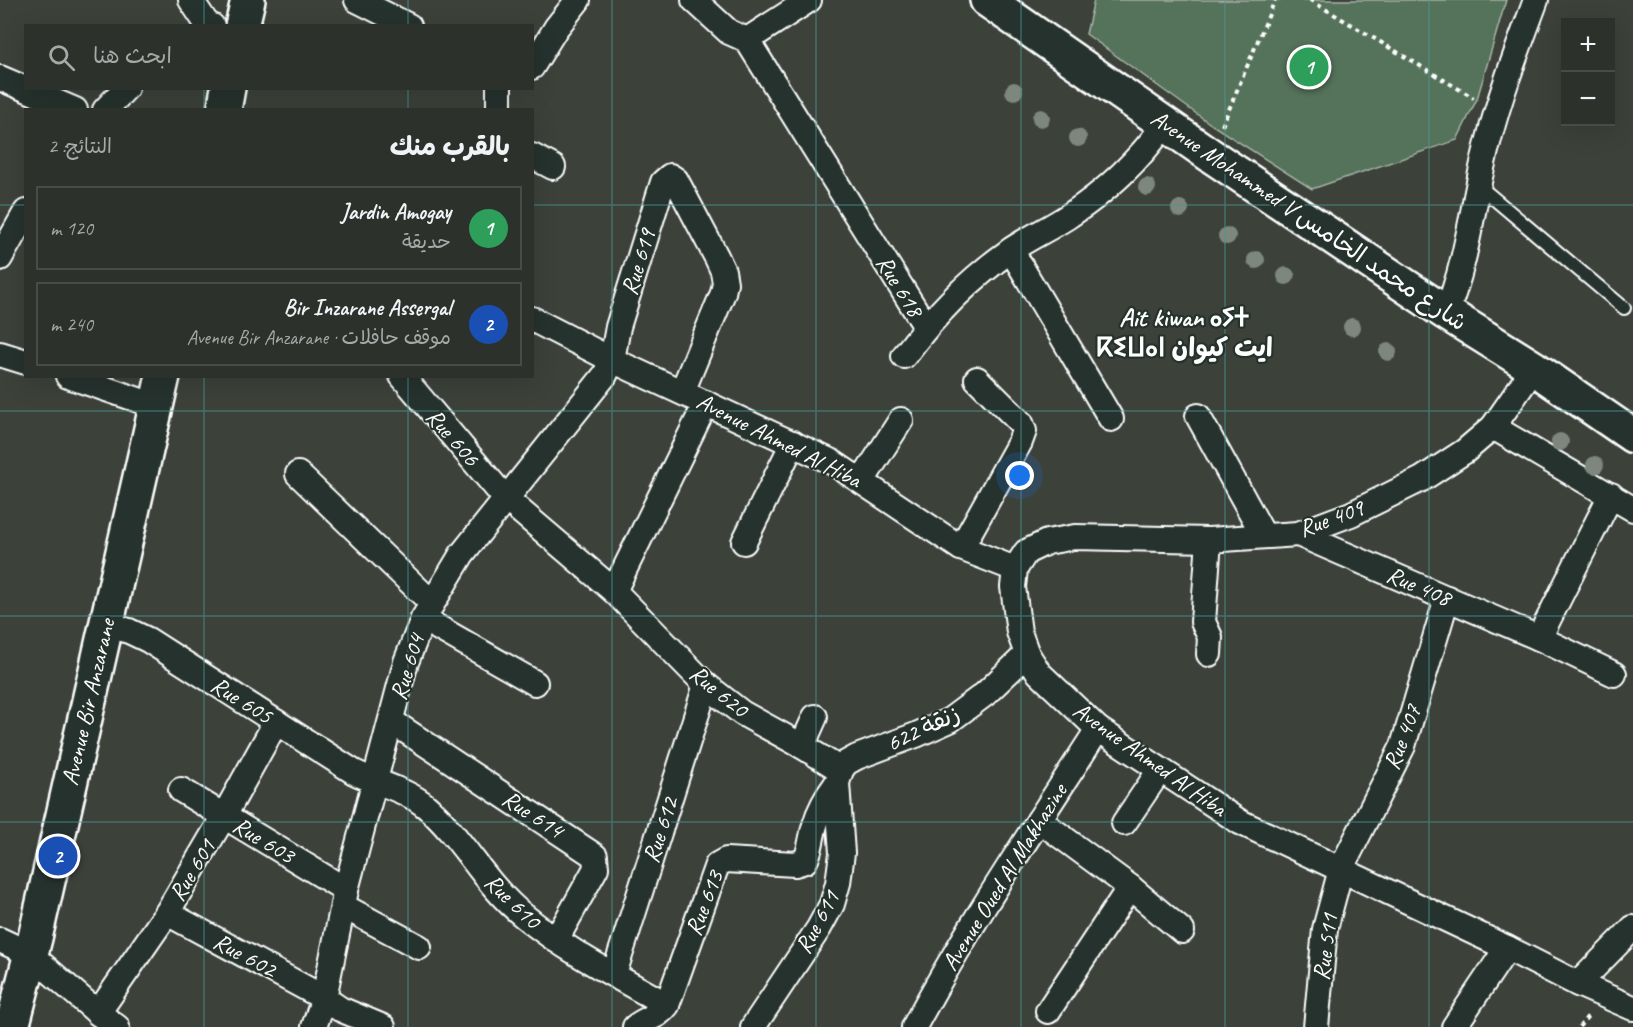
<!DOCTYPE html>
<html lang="ar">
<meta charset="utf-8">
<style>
body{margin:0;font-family:Caveat,"Playpen Sans Arabic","Noto Sans Tifinagh",sans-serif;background:#353934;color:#f1f3f6;direction:rtl}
.controls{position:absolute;right:18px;top:18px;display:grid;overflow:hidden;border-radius:0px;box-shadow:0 6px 24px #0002}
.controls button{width:54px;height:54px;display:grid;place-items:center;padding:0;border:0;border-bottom:2px solid #484c48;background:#2d312c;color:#f1f3f6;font:30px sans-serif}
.you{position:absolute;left:1020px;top:476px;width:21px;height:21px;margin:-15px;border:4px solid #fff;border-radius:50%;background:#1a73e8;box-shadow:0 0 0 9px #1a73e833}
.badge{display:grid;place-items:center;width:39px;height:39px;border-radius:50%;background:#ffd166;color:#fff;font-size:20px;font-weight:700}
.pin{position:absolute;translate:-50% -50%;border:3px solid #fff;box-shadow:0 2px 6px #0006}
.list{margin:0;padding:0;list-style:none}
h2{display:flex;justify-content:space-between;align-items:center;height:78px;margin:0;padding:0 24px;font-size:26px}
h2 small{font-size:20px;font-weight:400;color:#a7a9a9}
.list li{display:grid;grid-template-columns:39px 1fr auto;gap:18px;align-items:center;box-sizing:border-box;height:84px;margin:0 12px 12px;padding:0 12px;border:2px solid #484c48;border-radius:0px}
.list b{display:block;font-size:22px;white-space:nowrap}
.list p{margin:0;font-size:20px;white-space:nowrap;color:#a7a9a9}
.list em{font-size:20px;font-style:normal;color:#a7a9a9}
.icon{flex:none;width:33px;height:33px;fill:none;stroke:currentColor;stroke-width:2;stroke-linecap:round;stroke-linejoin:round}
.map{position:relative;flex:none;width:1633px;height:1027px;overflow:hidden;direction:ltr}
.search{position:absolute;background:#2d312c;box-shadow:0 6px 24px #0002;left:24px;top:24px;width:510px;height:66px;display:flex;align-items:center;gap:15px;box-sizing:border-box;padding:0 21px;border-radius:0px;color:#a7a9a9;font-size:22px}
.panel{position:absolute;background:#2d312c;box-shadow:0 6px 24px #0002;left:24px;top:108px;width:510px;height:270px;border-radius:0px;direction:rtl}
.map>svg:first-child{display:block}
.green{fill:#54725a;stroke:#aab8ac;stroke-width:1.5}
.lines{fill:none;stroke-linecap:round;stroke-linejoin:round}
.lane-casing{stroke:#fff;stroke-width:16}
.street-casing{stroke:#fff;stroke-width:28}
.secondary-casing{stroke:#fff;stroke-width:38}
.primary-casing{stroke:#fff;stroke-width:38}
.path{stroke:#fff;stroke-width:4;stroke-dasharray:4.5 4.5;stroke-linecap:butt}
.lane{stroke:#26332d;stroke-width:12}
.street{stroke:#26332d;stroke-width:24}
.secondary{stroke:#26332d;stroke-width:33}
.primary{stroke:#26332d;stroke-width:33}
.tree{fill:#7d877e}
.grid{fill:none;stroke:#4b9892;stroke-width:1.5;stroke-opacity:0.55}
.labels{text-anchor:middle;stroke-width:4.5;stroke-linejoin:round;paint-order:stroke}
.street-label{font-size:24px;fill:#fff;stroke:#26332d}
.neighbourhood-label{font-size:26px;font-weight:bold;fill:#fff;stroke:#26332d}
</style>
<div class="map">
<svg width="1633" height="1027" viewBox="0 0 1633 1027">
<rect width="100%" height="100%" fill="#3c413a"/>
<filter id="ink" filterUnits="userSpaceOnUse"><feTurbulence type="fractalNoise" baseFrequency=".0167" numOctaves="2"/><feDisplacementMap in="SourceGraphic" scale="12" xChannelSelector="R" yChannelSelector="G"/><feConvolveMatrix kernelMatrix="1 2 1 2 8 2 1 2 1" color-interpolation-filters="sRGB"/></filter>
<g filter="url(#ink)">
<path class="green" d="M1094,0H1506L1477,99L1457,140L1312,189L1212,125L1086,34Z"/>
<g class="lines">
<g class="lane-casing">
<path id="lane" d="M1479,186L1624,308"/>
</g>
<g class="street-casing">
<g id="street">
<path d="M191,0L207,24L212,26"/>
<path d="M357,0L409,26"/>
<path d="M694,0L729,32L747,40"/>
<path d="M747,40L926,327"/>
<path d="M747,40L809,0"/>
<path d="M532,67L556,28L578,0"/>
<path d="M0,78L75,110"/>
<path d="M499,88V110"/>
<path d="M105,110L126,88"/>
<path d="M532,156L553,167"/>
<path d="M1011,250L1111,419"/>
<path d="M0,258L26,212"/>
<path d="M1446,313C1469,257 1473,197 1489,139C1501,92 1519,46 1536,0"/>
<path d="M532,319L612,360L832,462L961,548L1015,569"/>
<path d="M0,354L26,362"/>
<path d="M904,356C933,317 971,278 1011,250C1030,237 1051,228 1070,215C1107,191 1139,160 1165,124"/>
<path d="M1534,368L1493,427L1465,451L1422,479L1351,514L1298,534L1209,540L1075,537L1047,542L1026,552L1015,569L1013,587L1019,632L1027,654L1039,673L1098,729L1240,822L1507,948L1578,984L1633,1008"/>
<path d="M68,376L156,406"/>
<path d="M402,376L505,498L614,591L706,685L742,713L802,746L841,770"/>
<path d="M1198,416L1264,536"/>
<path d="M1493,427L1633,509"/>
<path d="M298,474L432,603"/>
<path d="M862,481L901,420"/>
<path d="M1298,534L1539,638L1614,674"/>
<path d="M744,542L793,443"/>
<path d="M961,548L1020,442L1024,431L1021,423L977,379"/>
<path d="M614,591L706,403"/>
<path d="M423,619L535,683"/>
<path d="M106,624L129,631L148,640L354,772C378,784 406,789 427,807C464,840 485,885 524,916C568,952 618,977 667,1005"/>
<path d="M1539,638L1611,495"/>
<path d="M1209,654L1210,637L1203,622L1209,540"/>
<path d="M391,721L595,856L596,868L556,940"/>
<path d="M802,746L815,717"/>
<path d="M181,790L346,890"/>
<path d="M1039,820L1130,887L1182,931"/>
<path d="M1124,823L1160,770"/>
<path d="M343,906L419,947"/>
<path d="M167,913L324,998L340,1009L383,1027"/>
<path d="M0,940L30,954L98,1013L117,1027"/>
<path d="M614,974L706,685"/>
<path d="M1578,984L1633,928"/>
<path d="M1048,1011L1130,887"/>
<path d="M98,1013L167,913L224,816L276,722"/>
<path d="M314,1027L324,998L346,890L406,662L423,619L462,554L605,375L612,360L618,327L663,182L670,176L676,180L717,258L723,271L725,283L723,293L682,392"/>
<path d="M635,1027C646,1018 659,1017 667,1005L717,865L726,860L795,864L805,861C811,850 811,837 815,825C819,810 828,795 837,783"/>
<path d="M753,1027L819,928L832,904L838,883L842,853L837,783L841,770L846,763L857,757L916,735L950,720L985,694L1027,654"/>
<path d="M914,1027C969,924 1035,827 1098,729"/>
<path d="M1316,1027L1325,929L1341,869L1403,746L1447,598"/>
<path d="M1454,1027L1507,948"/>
</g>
</g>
<g class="secondary-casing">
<g id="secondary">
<path d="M242,26L248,0"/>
<path d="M224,110L228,88"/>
<path d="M12,1027L35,938L163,376"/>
</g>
</g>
<g class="primary-casing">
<path id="primary" d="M987,0L1210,155L1446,313L1534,368L1633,436"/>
</g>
<g class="path">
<path d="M1310,0L1474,98"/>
<path d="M1222,126L1275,0"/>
<path d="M1579,1027L1588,1016"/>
</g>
<use href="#lane" class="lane"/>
<use href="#street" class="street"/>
<use href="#secondary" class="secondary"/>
<use href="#primary" class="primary"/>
</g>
<g class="tree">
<circle cx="1014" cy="91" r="9"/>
<circle cx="1041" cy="118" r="9"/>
<circle cx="1078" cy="138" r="9"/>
<circle cx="1147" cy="187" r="9"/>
<circle cx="1180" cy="209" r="9"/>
<circle cx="1227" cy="236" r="9"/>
<circle cx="1256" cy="260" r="9"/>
<circle cx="1286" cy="276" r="9"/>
<circle cx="1352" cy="327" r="9"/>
<circle cx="1388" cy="352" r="9"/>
<circle cx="1560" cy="442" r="9"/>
<circle cx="1595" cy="465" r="9"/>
</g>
</g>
<path class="grid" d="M204,0V26M408,0V26M612,0V1027M816,0V1027M1021,0V1027M1225,0V1027M1429,0V1027M204,88V110M408,88V110M0,205H26M532,205H1633M204,376V1027M408,376V1027M0,411H1633M0,616H1633M0,822H1633"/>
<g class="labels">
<g class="street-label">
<text transform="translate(1309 220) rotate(34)" y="8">Avenue Mohammed V شارع محمد الخامس</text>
<text transform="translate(638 262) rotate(-73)" y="8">Rue 619</text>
<text transform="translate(900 286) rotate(58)" y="8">Rue 618</text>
<text transform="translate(453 437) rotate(49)" y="8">Rue 606</text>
<text transform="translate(779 440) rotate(27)" y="8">Avenue Ahmed Al Hiba</text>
<text transform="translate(1331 518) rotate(-20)" y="8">Rue 409</text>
<text transform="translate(1419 586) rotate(23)" y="8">Rue 408</text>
<text transform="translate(407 667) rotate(-73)" y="8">Rue 604</text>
<text transform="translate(719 691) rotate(39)" y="8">Rue 620</text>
<text transform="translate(242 700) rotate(32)" y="8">Rue 605</text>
<text transform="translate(88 702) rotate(-77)" y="8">Avenue Bir Anzarane</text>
<text transform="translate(923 728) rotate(-25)" y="8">زنقة 622</text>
<text transform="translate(1402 737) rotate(-69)" y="8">Rue 407</text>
<text transform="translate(1150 759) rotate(35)" y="8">Avenue Ahmed Al Hiba</text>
<text transform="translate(533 814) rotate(33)" y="8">Rue 614</text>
<text transform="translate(660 830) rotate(-72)" y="8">Rue 612</text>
<text transform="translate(264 840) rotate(31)" y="8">Rue 603</text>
<text transform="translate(192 870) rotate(-59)" y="8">Rue 601</text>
<text transform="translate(1004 877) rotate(-58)" y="8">Avenue Oued Al Makhazine</text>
<text transform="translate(513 901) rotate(44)" y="8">Rue 610</text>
<text transform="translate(704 903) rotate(-69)" y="8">Rue 613</text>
<text transform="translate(817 922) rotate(-62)" y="8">Rue 611</text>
<text transform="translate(1325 947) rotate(-82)" y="8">Rue 511</text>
<text transform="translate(245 955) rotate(28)" y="8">Rue 602</text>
</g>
<g class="neighbourhood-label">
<text x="1184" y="326">Ait kiwan ⴰⵢⵜ<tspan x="1184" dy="30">ⴽⵉⵡⴰⵏ ايت كيوان</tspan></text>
</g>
</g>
</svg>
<div class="controls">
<button>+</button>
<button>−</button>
</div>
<div class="you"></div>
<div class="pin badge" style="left:1309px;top:67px;background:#2e9e5b">1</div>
<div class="pin badge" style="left:58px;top:856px;background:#1a4fb4">2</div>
<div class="search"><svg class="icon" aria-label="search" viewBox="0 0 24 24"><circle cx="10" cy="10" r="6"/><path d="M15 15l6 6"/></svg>ابحث هنا</div>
<section class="panel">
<h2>بالقرب منك<small>النتائج: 2</small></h2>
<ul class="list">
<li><span class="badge" style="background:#2e9e5b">1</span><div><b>Jardin Amogay</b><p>حديقة</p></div><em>120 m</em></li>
<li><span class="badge" style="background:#1a4fb4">2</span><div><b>Bir Inzarane Assergal</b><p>موقف حافلات · Avenue Bir Anzarane</p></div><em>240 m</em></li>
</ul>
</section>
</div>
